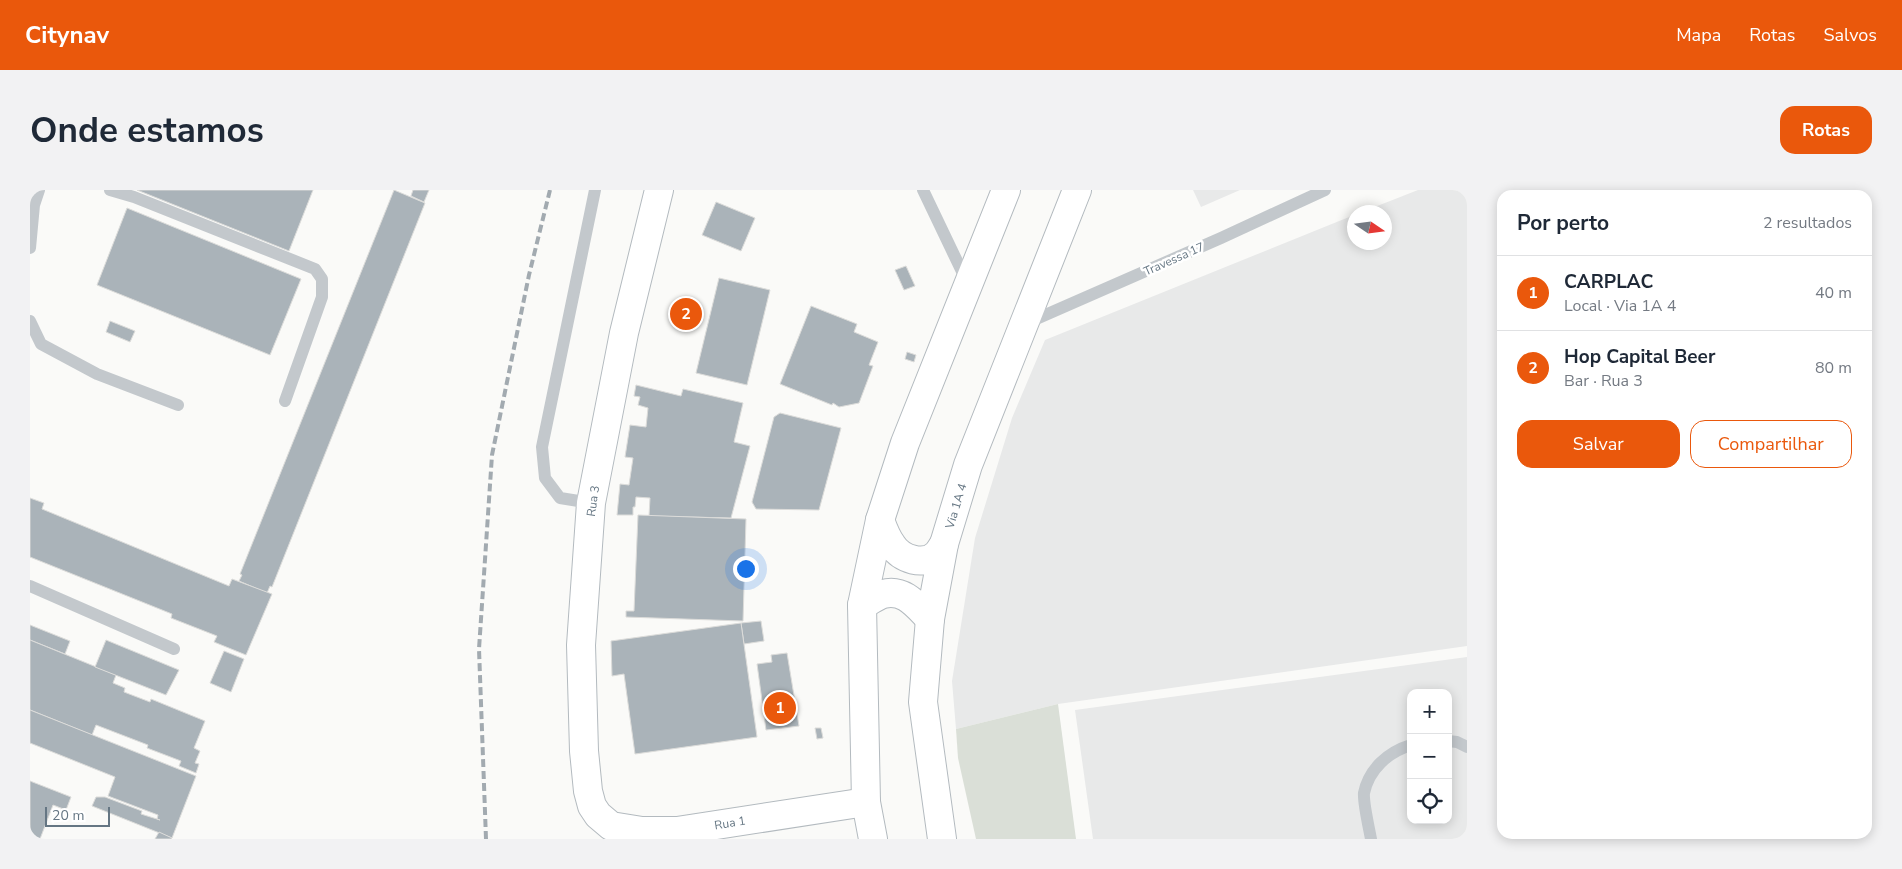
<!DOCTYPE html>
<html lang="pt">
<meta charset="utf-8">
<style>
body{margin:0;font-family:"Nunito Sans",sans-serif;background:#f2f2f3;color:#1f2937}
.controls{position:absolute;right:15px;bottom:15px;display:grid;overflow:hidden;border-radius:10px;box-shadow:0 2px 12px #0003}
.controls button{width:45px;height:45px;display:grid;place-items:center;padding:0;border:0;border-bottom:1px solid #e0e1e3;background:#fff;color:#1f2937;font:25px sans-serif}
.compass{position:absolute;left:1317px;top:15px;width:45px;height:45px;border-radius:50%;background:#fff;box-shadow:0 2px 12px #0003;rotate:103deg}
.scale{position:absolute;left:15px;bottom:12px;width:65px;box-sizing:border-box;padding-left:5px;border:2px solid #657683;border-top:0;font-size:14px;line-height:18px;white-space:nowrap;color:#657683;-webkit-text-stroke:4px #fff;paint-order:stroke}
.you{position:absolute;left:715px;top:378px;width:18px;height:18px;margin:-12px;border:4px solid #fff;border-radius:50%;background:#1a73e8;box-shadow:0 0 0 8px #1a73e833}
.badge{display:grid;place-items:center;width:32px;height:32px;border-radius:50%;background:#ea580c;color:#fff;font-size:16px;font-weight:700}
.pin{position:absolute;translate:-50% -50%;border:2px solid #fff;box-shadow:0 1px 5px #0006}
.list{margin:0;padding:0;list-style:none}
h2{display:flex;justify-content:space-between;align-items:center;height:65px;margin:0;padding:0 20px;font-size:21px}
h2 small{font-size:16px;font-weight:400;color:#747a83}
.list li{display:grid;grid-template-columns:32px 1fr auto;gap:15px;align-items:center;box-sizing:border-box;height:75px;padding:0 20px;border-top:1px solid #e0e1e3}
.list b{display:block;font-size:19px;white-space:nowrap}
.list p{margin:0;font-size:16px;white-space:nowrap;color:#747a83}
.list em{font-size:16px;font-style:normal;color:#747a83}
.actions{display:flex;gap:10px;padding:15px 20px}
.actions a{flex:1;padding:11px 0;border:1px solid #ea580c;border-radius:15px;text-align:center;font-size:18px;color:#ea580c}
.actions .main{background:#ea580c;color:#fff}
.icon{flex:none;width:28px;height:28px;fill:none;stroke:currentColor;stroke-width:2;stroke-linecap:round;stroke-linejoin:round}
.map{position:relative;flex:none;width:1437px;height:649px;overflow:hidden;border-radius:15px}
header{display:flex;align-items:center;gap:30px;box-sizing:border-box;height:70px;padding:0 25px;background:#ea580c;color:#fff}
header strong{font-size:24px}
nav{display:flex;gap:28px;margin-inline-start:auto;font-size:18px}
.intro{display:flex;align-items:center;justify-content:space-between;box-sizing:border-box;height:120px;padding:0 30px}
h1{margin:0;font-size:35px}
.button{padding:12px 22px;border-radius:15px;background:#ea580c;color:#fff;font-size:18px;font-weight:700}
main{display:flex;gap:30px;padding:0 30px}
aside{flex:1;background:#fff;border-radius:15px;box-shadow:0 2px 12px #0003}
.map>svg:first-child{display:block}
.built{fill:#e8e9e9;fill-rule:evenodd}
.green{fill:#dadfd7}
.building{fill:#aab3b9;stroke:#dcdcda}
.lines{fill:none;stroke-linecap:round;stroke-linejoin:round}
.secondary-casing{stroke:#b3babf;stroke-width:30}
.lane{stroke:#c3c8cc;stroke-width:12}
.secondary{stroke:#fff;stroke-width:28}
.rail{stroke:#a2aab0;stroke-width:4;stroke-dasharray:8 4;stroke-linecap:butt}
.labels{text-anchor:middle;stroke-width:5;stroke-linejoin:round;paint-order:stroke}
.street-label{font-size:12px;fill:#657683;stroke:#fff}
</style>
<header>
<strong>Citynav</strong>
<nav><a>Mapa</a><a>Rotas</a><a>Salvos</a></nav>
</header>
<div class="intro"><h1>Onde estamos</h1><a class="button">Rotas</a></div>
<main>
<div class="map">
<svg width="1437" height="649" viewBox="0 0 1437 649">
<rect width="100%" height="100%" fill="#fafaf8"/>
<g class="built">
<path d="M1163,0H1210L1171,17Z"/>
<path d="M1388,0H1437V456L1028,514L926,539L922,491L945,348L982,228L1015,150L1324,25V52H1354V22H1332Z"/>
<path d="M1437,467V649H1063L1045,520ZM1381,503H1418V630H1381Z"/>
</g>
<path class="green" d="M1028,514L1046,649H946L928,568L926,539Z"/>
<g class="building">
<path d="M107,0H283L259,61Z"/>
<path d="M364,0L395,13L242,397L240,396L237,403L209,391L212,385L210,384Z"/>
<path d="M383,0H399L394,12L381,6Z"/>
<path d="M686,12L725,28L711,61L672,45Z"/>
<path d="M97,18L271,89L240,165L67,95Z"/>
<path d="M876,76L885,96L874,100L865,80Z"/>
<path d="M689,88L740,100L717,195L666,183Z"/>
<path d="M781,116L827,134L824,142L848,152L839,175L843,176L829,213L809,217L803,213L802,215L750,194Z"/>
<path d="M80,131L105,141L100,152L76,142Z"/>
<path d="M877,162L886,165L884,172L875,169Z"/>
<path d="M606,195L651,206L653,199L713,213L704,252L720,256L701,328L619,326L620,308L606,307L605,317H603V325H587L590,294L599,295L603,268L595,267L600,235L616,237L618,218L608,215L610,207L604,206Z"/>
<path d="M750,223L811,238L789,320L726,319L722,312L744,227Z"/>
<path d="M0,308L14,313L12,319L199,396L202,389L242,404L216,465L184,452L187,446L141,428L142,424L0,367Z"/>
<path d="M608,325L716,329L713,431L596,427V421H604Z"/>
<path d="M731,431L734,451L714,454L711,433Z"/>
<path d="M711,433L727,547L605,564L594,484L582,486L581,451Z"/>
<path d="M0,435L40,451L35,464L0,450Z"/>
<path d="M0,450L86,485L83,493L95,498L94,502L120,512L121,509L175,531L164,558L170,561L165,573L169,574L166,583L149,576L151,571L117,558L118,555L66,535L62,545L0,520Z"/>
<path d="M76,450L149,480L136,505L65,477Z"/>
<path d="M194,461L214,469L201,502L180,493Z"/>
<path d="M757,463L769,536L736,540L727,474L742,472L741,465Z"/>
<path d="M0,520L166,586L142,648L62,616L66,607H75L112,621L111,624L130,630L127,629L128,625L78,606L85,587L0,553Z"/>
<path d="M785,538H791L793,548L787,549Z"/>
<path d="M0,591L41,607L36,620L23,615L10,649H0Z"/>
<path d="M129,642L142,648L141,649H125Z"/>
</g>
<g class="lines">
<g class="secondary-casing">
<g id="secondary">
<path d="M629,0L594,143L561,313L551,455L554,561L558,601L562,616L568,625L581,636L612,641H647L836,612"/>
<path d="M850,330C853,338 856,347 862,355C871,369 894,377 907,364C910,361 912,357 914,354"/>
<path d="M832,415C839,412 846,406 853,404C874,398 887,416 900,429"/>
<path d="M843,649L836,612L832,415L850,330L875,253L976,0"/>
<path d="M912,649L893,512L900,429L914,354L938,275L1047,0"/>
</g>
</g>
<g class="lane">
<path d="M80,0L104,7L285,79L292,89V107L255,211"/>
<path d="M893,0L937,92"/>
<path d="M0,58L4,15L9,0"/>
<path d="M0,131L11,154L67,184L148,215"/>
<path d="M997,133L1191,48L1295,0"/>
<path d="M561,313L530,308L515,288L512,257L565,0"/>
<path d="M0,396L144,459"/>
<path d="M1418,551L1427,552L1437,557"/>
<path d="M1341,649C1339,638 1333,612 1334,603C1339,579 1358,562 1381,555"/>
</g>
<use href="#secondary" class="secondary"/>
<path class="rail" d="M456,649L449,459L462,265L499,85L520,0"/>
</g>
<g class="labels">
<g class="street-label">
<text transform="translate(1144 69) rotate(-24)" y="4">Travessa 17</text>
<text transform="translate(563 311) rotate(-82)" y="4">Rua 3</text>
<text transform="translate(926 316) rotate(-73)" y="4">Via 1A 4</text>
<text transform="translate(700 633) rotate(-9)" y="4">Rua 1</text>
</g>
</g>
</svg>
<div class="controls">
<button>+</button>
<button>−</button>
<button><svg class="icon" aria-label="locate" viewBox="0 0 24 24"><circle cx="12" cy="12" r="6"/><path d="M12 2v4M12 18v4M2 12h4M18 12h4"/></svg></button>
</div>
<svg class="compass" viewBox="-18 -18 36 36"><path d="M0-13l5 13h-10z" fill="#e53935"/><path d="M0 13l5-13h-10z" fill="#747a83"/></svg>
<div class="scale">20 m</div>
<div class="you"></div>
<div class="pin badge" style="left:750px;top:518px">1</div>
<div class="pin badge" style="left:656px;top:124px">2</div>
</div>
<aside>
<h2>Por perto<small>2 resultados</small></h2>
<ul class="list">
<li><span class="badge">1</span><div><b>CARPLAC</b><p>Local · Via 1A 4</p></div><em>40 m</em></li>
<li><span class="badge">2</span><div><b>Hop Capital Beer</b><p>Bar · Rua 3</p></div><em>80 m</em></li>
</ul>
<div class="actions"><a class="main">Salvar</a><a>Compartilhar</a></div>
</aside>
</main>
